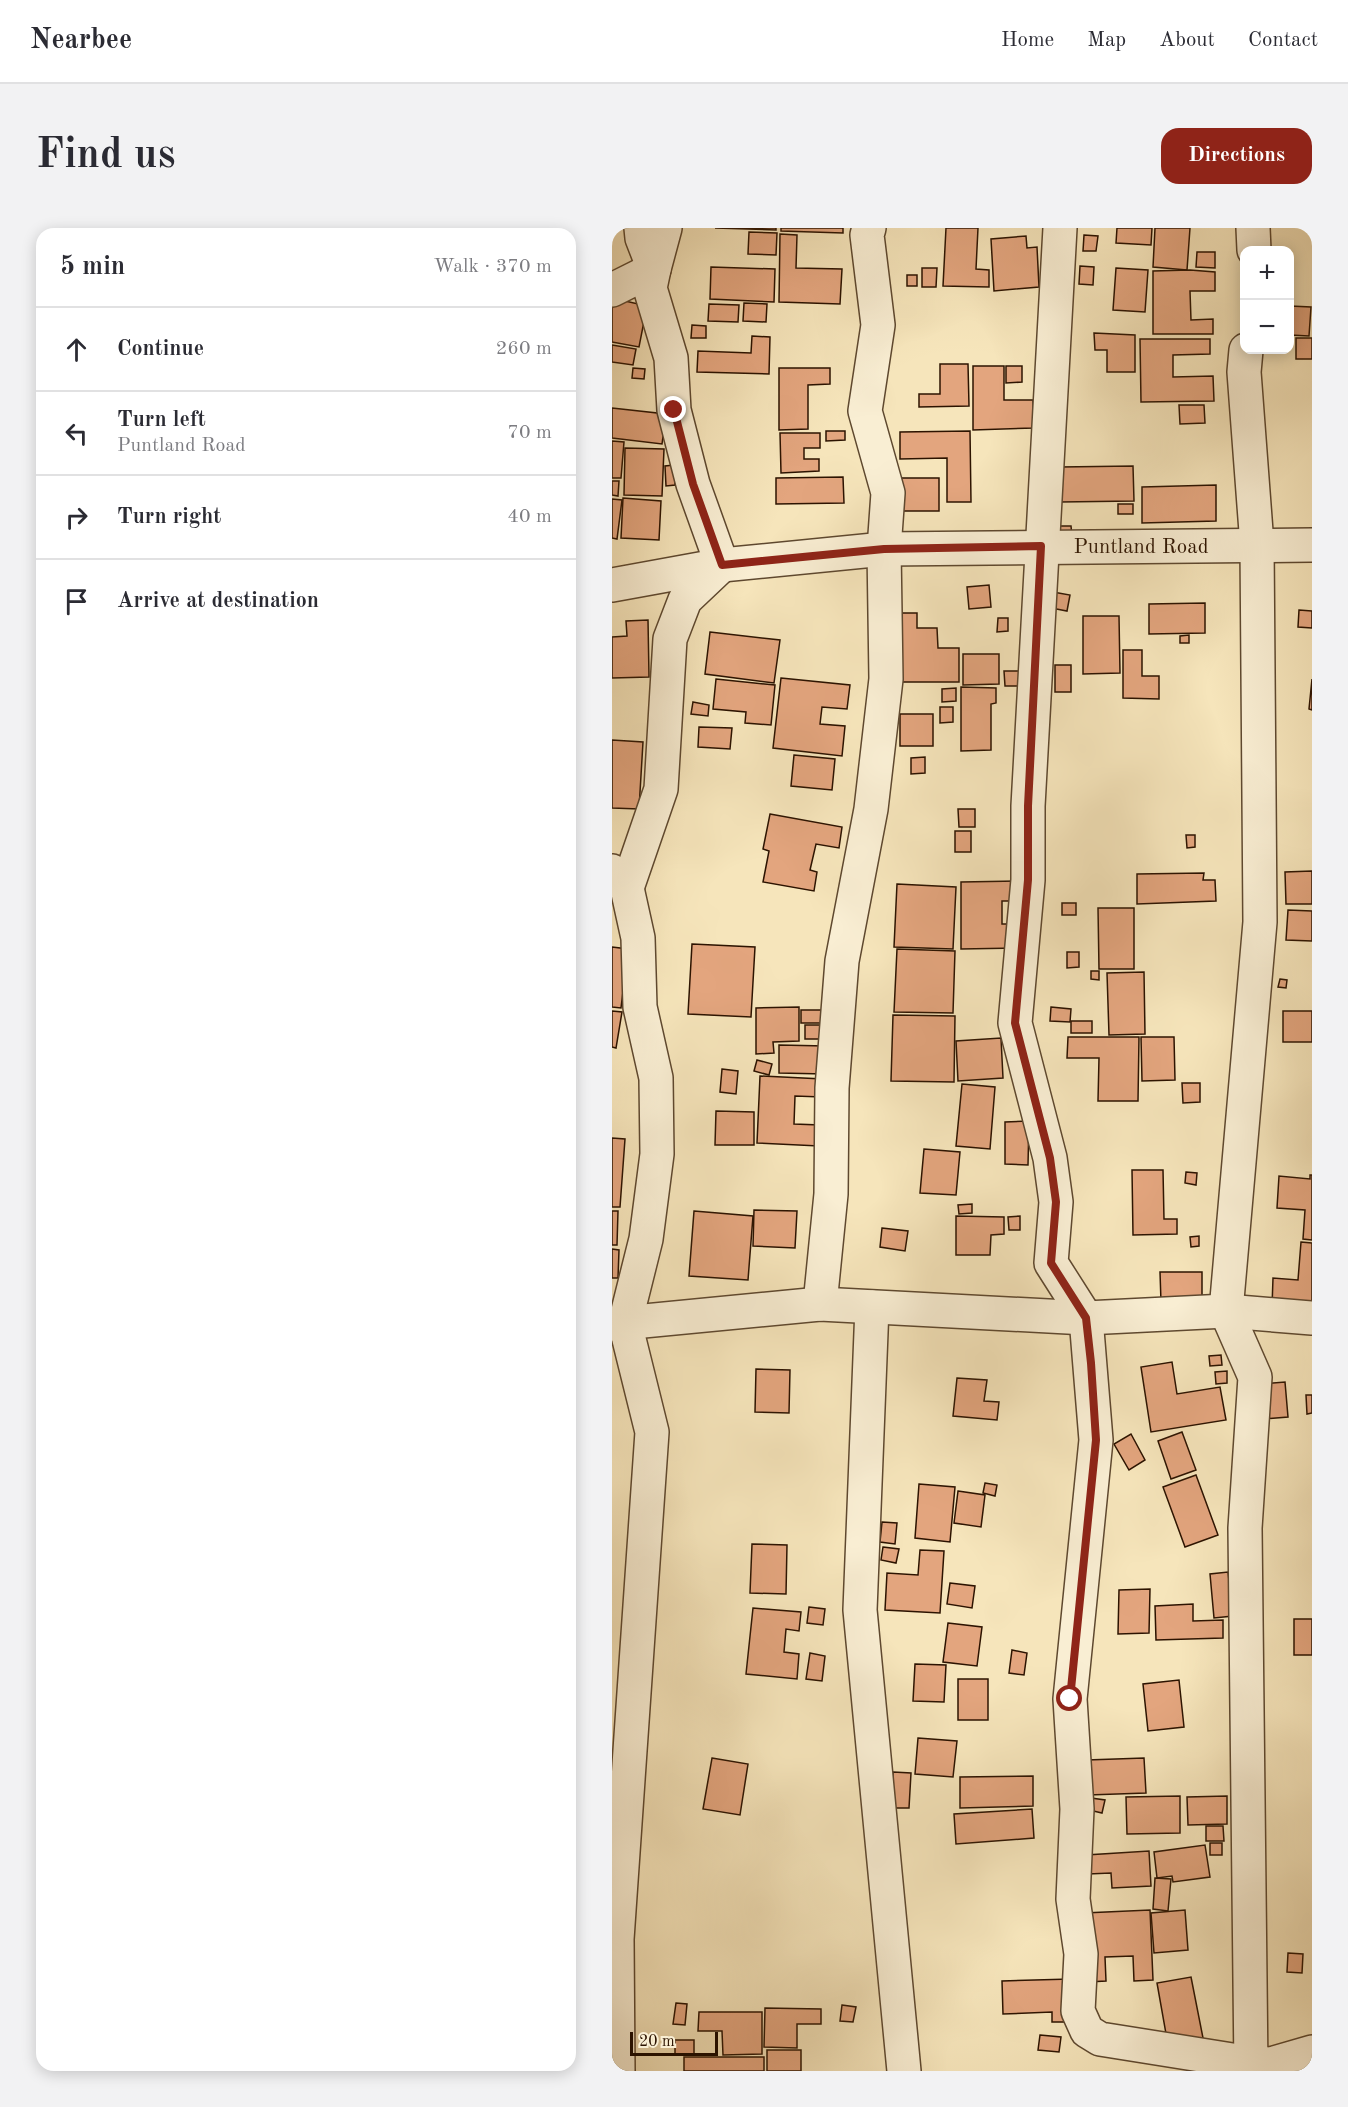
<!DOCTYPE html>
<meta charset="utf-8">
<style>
body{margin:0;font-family:"Old Standard TT",serif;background:#f2f2f3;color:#2b2b33}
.controls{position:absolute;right:18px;top:18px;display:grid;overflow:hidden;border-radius:12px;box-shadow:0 3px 15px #0003}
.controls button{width:54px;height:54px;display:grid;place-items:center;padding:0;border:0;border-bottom:2px solid #e1e1e2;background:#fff;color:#2b2b33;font:30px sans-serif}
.scale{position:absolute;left:18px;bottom:15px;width:88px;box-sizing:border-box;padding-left:6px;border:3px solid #2c1300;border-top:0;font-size:16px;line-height:21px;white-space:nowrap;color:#2c1300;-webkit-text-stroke:4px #f9eed3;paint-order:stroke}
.stop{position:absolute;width:18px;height:18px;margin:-14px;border:4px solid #8f2418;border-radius:50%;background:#fff}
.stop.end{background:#8f2418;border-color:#fff;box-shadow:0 2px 6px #0008}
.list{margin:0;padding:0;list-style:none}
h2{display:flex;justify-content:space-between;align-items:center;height:78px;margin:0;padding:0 24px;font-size:26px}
h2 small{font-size:20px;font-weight:400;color:#7c7c81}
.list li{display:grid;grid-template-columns:39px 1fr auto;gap:18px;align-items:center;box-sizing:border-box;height:84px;padding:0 24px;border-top:2px solid #e1e1e2}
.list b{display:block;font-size:22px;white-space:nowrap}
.list p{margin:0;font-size:20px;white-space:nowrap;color:#7c7c81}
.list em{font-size:20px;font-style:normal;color:#7c7c81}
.icon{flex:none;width:33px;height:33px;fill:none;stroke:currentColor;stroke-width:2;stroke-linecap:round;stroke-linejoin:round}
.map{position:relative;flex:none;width:700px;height:1843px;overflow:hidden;border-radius:18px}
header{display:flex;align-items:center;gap:36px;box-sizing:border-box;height:84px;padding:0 30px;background:#fff;border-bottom:2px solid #e1e1e2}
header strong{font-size:28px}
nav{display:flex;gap:33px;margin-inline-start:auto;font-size:21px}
.intro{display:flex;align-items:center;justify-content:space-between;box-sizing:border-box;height:144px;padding:0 36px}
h1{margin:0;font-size:42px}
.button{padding:15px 27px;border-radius:18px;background:#8f2418;color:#fff;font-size:21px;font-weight:700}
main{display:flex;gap:36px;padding:0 36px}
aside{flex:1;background:#fff;border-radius:18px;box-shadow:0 3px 15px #0003}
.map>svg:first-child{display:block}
.building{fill:#e3a57e;stroke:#2c1300;stroke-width:1.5}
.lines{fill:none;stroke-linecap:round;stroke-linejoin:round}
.minor-casing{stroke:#5e482f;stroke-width:36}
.minor{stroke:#f9eed3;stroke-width:33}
.route{stroke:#8f2418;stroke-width:8}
.labels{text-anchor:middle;stroke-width:6;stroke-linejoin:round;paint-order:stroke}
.street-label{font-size:21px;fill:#2c1300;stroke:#f9eed3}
</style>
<header>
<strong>Nearbee</strong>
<nav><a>Home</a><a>Map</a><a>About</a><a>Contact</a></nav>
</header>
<div class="intro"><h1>Find us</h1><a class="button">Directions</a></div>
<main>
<aside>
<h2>5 min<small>Walk · 370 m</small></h2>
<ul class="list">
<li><svg class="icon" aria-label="ahead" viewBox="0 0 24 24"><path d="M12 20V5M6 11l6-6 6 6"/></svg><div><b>Continue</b></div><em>260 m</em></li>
<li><svg class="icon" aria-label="left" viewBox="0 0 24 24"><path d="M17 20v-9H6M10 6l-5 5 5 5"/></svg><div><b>Turn left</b><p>Puntland Road</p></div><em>70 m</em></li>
<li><svg class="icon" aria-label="right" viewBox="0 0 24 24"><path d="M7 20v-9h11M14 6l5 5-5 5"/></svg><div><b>Turn right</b></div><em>40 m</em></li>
<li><svg class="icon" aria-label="arrive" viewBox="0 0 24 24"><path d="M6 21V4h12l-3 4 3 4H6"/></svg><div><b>Arrive at destination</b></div></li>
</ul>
</aside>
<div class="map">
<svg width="700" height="1843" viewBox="0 0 700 1843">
<rect width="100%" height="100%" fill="#f6e5bb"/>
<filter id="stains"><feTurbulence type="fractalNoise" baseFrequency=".00333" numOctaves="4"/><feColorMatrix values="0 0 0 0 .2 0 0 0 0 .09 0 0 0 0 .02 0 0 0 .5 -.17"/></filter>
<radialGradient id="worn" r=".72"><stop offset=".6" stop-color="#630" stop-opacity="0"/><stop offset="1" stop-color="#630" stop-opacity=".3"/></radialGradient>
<g class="building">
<path d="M103,0H164V2Z"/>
<path d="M169,0H231V5L169,3Z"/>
<path d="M334,0H366L364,41L377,42V59L331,58Z"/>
<path d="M505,0H540L539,17L504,15Z"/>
<path d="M543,0H578L575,42L541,39Z"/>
<path d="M137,4L165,5L164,27L136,26Z"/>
<path d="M168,6L185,7L184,40L230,41L228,76L167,74Z"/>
<path d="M472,7L486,8L484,23H471Z"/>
<path d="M414,8L415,20L425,19L427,59L382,63L379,11Z"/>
<path d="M585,24H603V40L584,39Z"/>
<path d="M468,38L482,39L481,57L467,56Z"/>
<path d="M99,39L163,41L162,74L98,71Z"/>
<path d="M310,40H325L324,59H310Z"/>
<path d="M504,40L536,42L533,84L501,82Z"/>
<path d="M578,42L603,44V63H578L579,92L601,91V106H541V43Z"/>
<rect x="295" y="47" width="10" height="11"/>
<path d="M0,70L35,78L27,119L0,114Z"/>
<path d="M132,75L155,76L154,94L131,93Z"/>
<path d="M97,76L127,77L126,94L96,93Z"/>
<path d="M678,78L699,79L697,108L678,107Z"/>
<path d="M80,97L94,98V110H79Z"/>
<path d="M482,105L523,107V144H495V122H483Z"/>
<path d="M140,108L158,109L157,146L85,144L86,123L139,125Z"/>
<rect x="684" y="110" width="16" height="21"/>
<path d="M528,111H598V126L561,127V149L601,148L602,173L529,174Z"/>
<path d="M0,117L24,121L21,137L0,134Z"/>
<path d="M328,136H356L357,178L307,179V166H328Z"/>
<path d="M361,138H392V172H421L422,200L361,202Z"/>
<path d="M394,138H410V154L394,155Z"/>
<path d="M21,140L33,141L32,151L20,150Z"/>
<path d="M167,140H218V156L196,157V201L167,202Z"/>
<path d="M567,177H592L593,195L568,196Z"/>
<path d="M0,180L54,186L50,216L0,210Z"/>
<path d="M214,203H233V212L214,213Z"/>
<path d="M358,203L359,274H335V230L288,231V204Z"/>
<path d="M168,205H208V220H192V231H207V243L169,245Z"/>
<path d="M0,213L12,214L9,250H0Z"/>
<path d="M13,220L52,221L50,268L12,267Z"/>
<path d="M62,237L63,257L54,258L53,238Z"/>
<path d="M521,238L522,273L448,274V239Z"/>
<path d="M231,249L232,275L164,276V250Z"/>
<rect x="285" y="250" width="42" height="33"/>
<path d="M0,253H7L6,268L0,267Z"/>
<path d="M604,257V293L530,295V259Z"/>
<path d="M11,270L49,273L47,312L9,310Z"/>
<path d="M0,271L10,272L5,311L0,310Z"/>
<rect x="506" y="276" width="15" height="10"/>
<path d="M448,298H459L460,308H448Z"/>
<path d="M377,357L379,379L357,381L355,359Z"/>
<path d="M441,364L458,367L455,383L439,380Z"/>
<path d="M593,375V405L537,406V376Z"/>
<path d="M687,382L700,383V400L686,399Z"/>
<path d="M288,385H305V400H325L326,420H347V454H287Z"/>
<path d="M471,388H507L508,445L471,446Z"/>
<path d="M386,390H396V403L385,404Z"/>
<path d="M36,392L37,449L0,450V409L15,408L14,393Z"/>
<path d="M98,404L168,412L162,455L93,446Z"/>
<path d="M577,407V415H568V408Z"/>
<path d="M511,422H530V448H547V471L511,470Z"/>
<path d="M351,426H387V456L351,457Z"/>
<rect x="443" y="437" width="16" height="27"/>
<path d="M392,443H407V458H393Z"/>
<path d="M169,450L238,457L235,481L210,479L208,496L233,498L230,528L161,520Z"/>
<path d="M104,451L163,457L159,497L133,495L134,484L101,481Z"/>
<path d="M700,451V482L697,481Z"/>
<path d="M349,459L384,460V475L379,476V522L349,523Z"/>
<path d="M344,460V473L330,474V461Z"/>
<path d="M81,474L97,477L96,488L79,486Z"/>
<path d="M328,479H341V494L328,495Z"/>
<rect x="288" y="486" width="33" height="32"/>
<path d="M87,499L120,500L118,521L86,519Z"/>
<path d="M0,512L31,514L27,581L0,580Z"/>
<path d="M182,527L223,531L220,562L179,558Z"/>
<path d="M313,529V545L299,546V530Z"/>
<path d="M346,581H363V599H347Z"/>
<path d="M158,586L230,599L227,620L204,616L198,642L205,644L202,663L151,654L157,623L151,621Z"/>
<rect x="343" y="603" width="16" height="21"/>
<path d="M574,607H583V619L575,620Z"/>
<path d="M700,643V676H674L673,644Z"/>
<path d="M592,645L591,652H603L604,673L525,676V646Z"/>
<path d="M409,653V673H390V696H407V720L349,721V654Z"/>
<path d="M285,656L344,659L341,721L282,719Z"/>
<rect x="450" y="675" width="14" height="12"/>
<path d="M486,680H522V741H487Z"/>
<path d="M676,682L700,683V713L674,712Z"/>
<path d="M80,716L143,719L139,789L76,786Z"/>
<path d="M0,719L16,721L9,780L0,779Z"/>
<path d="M285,721L343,723L341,785L282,784Z"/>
<path d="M455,724H467V739L455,740Z"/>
<path d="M479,743H487V752L479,751Z"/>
<path d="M532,744L533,806L497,807L495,745Z"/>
<path d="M668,751L675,752L674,760L666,759Z"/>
<path d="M187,779V813L161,814L162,825L144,826V780Z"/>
<path d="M439,779L459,781L458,794L438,793Z"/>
<rect x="189" y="782" width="25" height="13"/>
<path d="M0,783L10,784L4,820L0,819Z"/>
<rect x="671" y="783" width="29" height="31"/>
<path d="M281,787L343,788L342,854L279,853Z"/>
<rect x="459" y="793" width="21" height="12"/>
<rect x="193" y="797" width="21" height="14"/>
<path d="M456,809H527L526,873H486L487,830H455Z"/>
<path d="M529,809H562L563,852L530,853Z"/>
<path d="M389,810L391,850L346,853L344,813Z"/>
<path d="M167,817L213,818V846L167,845Z"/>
<path d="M145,832L160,836L157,847L142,843Z"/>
<path d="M110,841L126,843L124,866L108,864Z"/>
<path d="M148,848L211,851L210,869L183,868L182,896L208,897L207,918L145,915Z"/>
<path d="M570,855H588V874L571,875Z"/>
<path d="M350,856L383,859L378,921L344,918Z"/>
<path d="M104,883L142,884V917H103Z"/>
<path d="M417,893L416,937L393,936V894Z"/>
<path d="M0,910L13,911L8,979H0Z"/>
<path d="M312,921L348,924L344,967L308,965Z"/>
<path d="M520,942H551L552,991H565V1006L521,1007Z"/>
<path d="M574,944L585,945L584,957L573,955Z"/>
<path d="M698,947H700V1012L691,1011L693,982L665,980L667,948L698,951Z"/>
<path d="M360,976V985L347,986L346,977Z"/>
<path d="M142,982L185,983L183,1020L141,1018Z"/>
<path d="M0,983H6L5,1017H0Z"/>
<path d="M82,983L141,988L136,1052L77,1048Z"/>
<path d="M344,988L392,989V1006L379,1007L378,1027H344Z"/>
<path d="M408,988V1002H397L396,989Z"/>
<path d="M270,1000L296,1003L293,1023L268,1019Z"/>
<path d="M587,1008V1018L579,1019L578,1009Z"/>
<path d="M689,1014L700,1015V1081L660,1079L661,1050L686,1052Z"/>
<path d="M0,1021L7,1022L6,1050H0Z"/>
<path d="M548,1044H590V1073L549,1074Z"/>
<path d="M609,1127L610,1137L598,1138L597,1128Z"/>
<path d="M560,1134L565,1166L608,1159L614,1192L539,1204L529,1139Z"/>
<path d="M144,1141L178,1142L177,1185L143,1184Z"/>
<path d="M615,1143V1155L604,1156L603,1144Z"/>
<path d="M345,1150L375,1152L372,1173L387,1174L385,1192L341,1188Z"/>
<path d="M673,1154L676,1189L651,1191L648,1156Z"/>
<path d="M694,1167H700V1185L695,1186Z"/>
<path d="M570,1204L584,1242L559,1251L546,1213Z"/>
<path d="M519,1206L533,1232L517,1242L502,1216Z"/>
<path d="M584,1247L606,1307L573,1319L551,1259Z"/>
<path d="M373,1255L385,1257L383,1268L371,1265Z"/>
<path d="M307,1256L343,1259L338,1314L303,1310Z"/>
<path d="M346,1263L373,1267L369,1299L342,1295Z"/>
<path d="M270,1294L285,1295L283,1316L268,1314Z"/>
<path d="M140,1316L175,1317L174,1366L138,1365Z"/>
<path d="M271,1319L287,1321L284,1335L269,1332Z"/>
<path d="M308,1322L332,1323L328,1385L273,1382L275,1345L306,1347Z"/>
<path d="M616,1344L621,1388L602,1390L598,1346Z"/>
<path d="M338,1355L363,1358L360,1380L335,1376Z"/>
<path d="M538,1361L537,1405L506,1406L507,1362Z"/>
<path d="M581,1376V1393L611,1392V1410L544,1412L543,1378Z"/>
<path d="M197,1379L213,1381L211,1397L195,1395Z"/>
<path d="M141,1380L189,1384L187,1403L174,1401L172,1424L187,1426L185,1451L134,1446Z"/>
<rect x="682" y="1391" width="18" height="36"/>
<path d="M336,1395L370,1399L365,1438L331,1434Z"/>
<path d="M400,1422L415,1425L412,1447L397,1445Z"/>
<path d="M198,1425L213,1428L210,1453L194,1451Z"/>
<path d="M303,1436L334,1437L332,1474L301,1473Z"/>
<rect x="346" y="1451" width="30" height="41"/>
<path d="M567,1452L572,1499L536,1503L531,1456Z"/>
<path d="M306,1510L345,1513L341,1549L303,1546Z"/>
<path d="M100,1530L136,1536L128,1587L91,1581Z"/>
<path d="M532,1530L534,1565L476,1567L475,1532Z"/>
<path d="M281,1544L299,1545L297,1580H279Z"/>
<path d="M421,1548V1578L348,1580V1549Z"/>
<path d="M568,1568V1605L515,1606L514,1569Z"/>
<path d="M615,1568V1596L576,1597L575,1569Z"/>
<path d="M479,1570L493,1572L490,1585L477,1582Z"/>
<path d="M420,1581L422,1610L344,1616L342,1586Z"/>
<path d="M594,1598H611L612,1613H594Z"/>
<rect x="598" y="1615" width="12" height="12"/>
<path d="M593,1617L598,1649L561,1654L560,1648L545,1650L542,1624Z"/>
<path d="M537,1623L539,1658L500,1660L499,1645L476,1646L474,1627Z"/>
<path d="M543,1650L559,1651L556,1683L541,1681Z"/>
<path d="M538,1682L541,1752L522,1753L521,1728L493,1729L494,1753L476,1754L472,1685Z"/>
<path d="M573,1682L576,1722L542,1725L539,1685Z"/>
<path d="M676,1725L691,1726L690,1745L675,1744Z"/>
<path d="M579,1749L591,1810L556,1817L545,1755Z"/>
<path d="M459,1751L460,1794H440V1784L391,1786L390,1753Z"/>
<path d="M64,1775L75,1776L73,1797L61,1796Z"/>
<path d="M230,1777L244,1779L241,1794L228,1793Z"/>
<path d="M153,1780L209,1781V1796H185V1820L152,1819Z"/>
<path d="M87,1784H150V1826L111,1827L110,1803H86Z"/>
<path d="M428,1807L449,1809L447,1824L426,1822Z"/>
<rect x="63" y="1812" width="19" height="15"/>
<rect x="155" y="1822" width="34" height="21"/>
<rect x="72" y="1829" width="80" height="14"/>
</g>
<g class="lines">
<g class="minor-casing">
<g id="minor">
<path d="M448,0L416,578V652L403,795L438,930L444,974L439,1035L474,1090L484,1212L458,1471L465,1581L461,1671L469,1726L466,1783L475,1803L488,1811L639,1835L659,1836L700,1824"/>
<path d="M641,0L642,22"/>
<path d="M0,62L42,41L53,0"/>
<path d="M634,122L632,144L645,317L648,694L614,1083L643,1149L633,1300L639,1843"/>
<path d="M0,357L110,337L272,321L700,317"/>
<path d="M0,643L15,660L26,710L28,779L44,850L45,926L34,1011L13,1095L40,1204L5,1711L6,1843"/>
<path d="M15,660L49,561L58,411L73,372L110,337L81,256L62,182L59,130L38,60L42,41L30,10L29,0"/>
<path d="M208,1076L219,966L220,860L230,733L259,581L274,451L272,321L276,265L253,183L266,97L255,7L257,0"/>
<path d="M260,1079L248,1382L292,1843"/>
<path d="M0,1096L208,1076L474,1090L614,1083L700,1090"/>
</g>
</g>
<use href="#minor" class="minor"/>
</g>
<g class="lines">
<path class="route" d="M62,182L81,256L110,337L272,321L429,318L416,578V652L403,795L438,930L444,974L439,1035L474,1090L479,1135L484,1212L458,1471"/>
</g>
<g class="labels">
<g class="street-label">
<text x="529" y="325">Puntland Road</text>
</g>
</g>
<rect width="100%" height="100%" filter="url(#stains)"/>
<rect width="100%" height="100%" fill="url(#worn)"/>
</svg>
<div class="controls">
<button>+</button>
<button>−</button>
</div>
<div class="scale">20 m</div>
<div class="stop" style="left:458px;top:1471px"></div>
<div class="stop end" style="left:62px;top:182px"></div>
</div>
</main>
